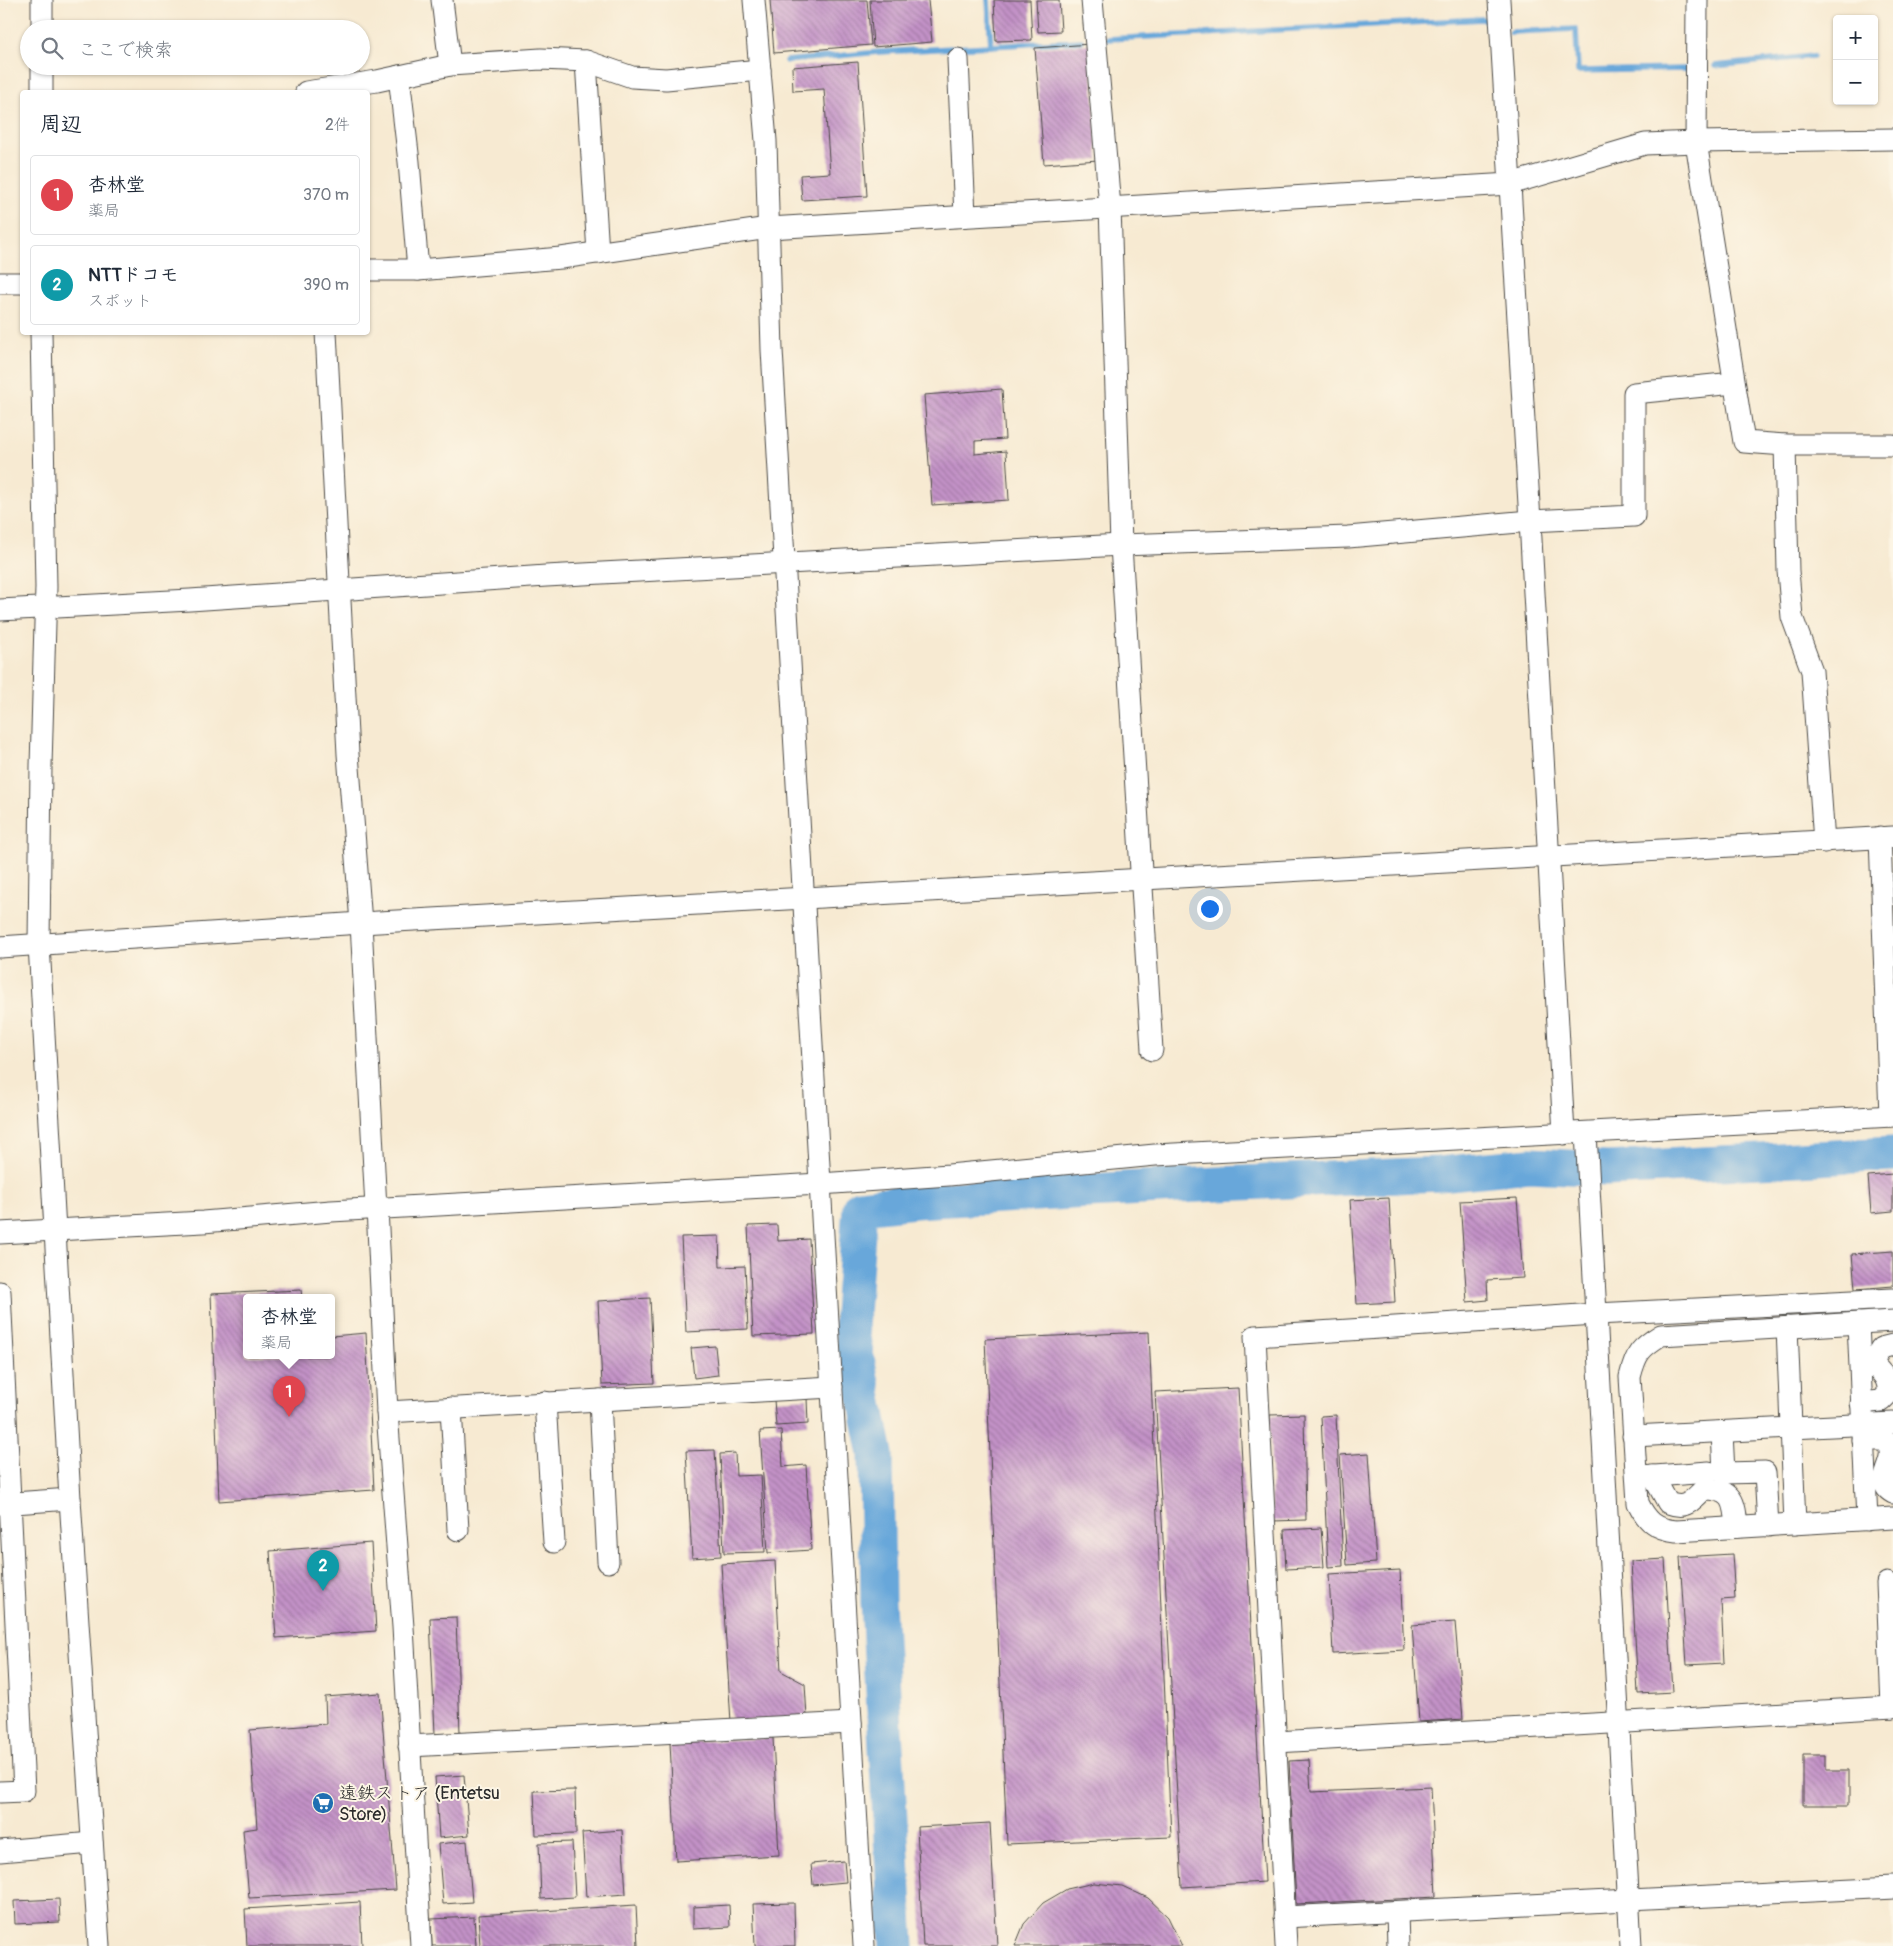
<!DOCTYPE html>
<html lang="ja">
<meta charset="utf-8">
<style>
body{margin:0;font-family:Pangolin,"Klee One",sans-serif;background:#f6f6f7;color:#1f2937}
.controls{position:absolute;right:15px;top:15px;display:grid;overflow:hidden;border-radius:5px;box-shadow:0 1px 4px #0004}
.controls button{width:45px;height:45px;display:grid;place-items:center;padding:0;border:0;border-bottom:1px solid #e0e1e3;background:#fff;color:#1f2937;font:25px sans-serif}
.you{position:absolute;left:1209px;top:908px;width:18px;height:18px;margin:-12px;border:4px solid #fff;border-radius:50%;background:#1a73e8;box-shadow:0 0 0 8px #1a73e833}
.badge{display:grid;place-items:center;width:32px;height:32px;border-radius:50%;background:#7c3aed;color:#fff;font-size:16px;font-weight:700}
.pin{position:absolute;translate:-50% -41px;filter:drop-shadow(0 1px 2px #0008)}
.pin::after{content:'';position:absolute;top:26px;width:18px;height:15px;background:inherit;clip-path:polygon(0 0,100% 0,50% 100%)}
.popup{position:absolute;left:243px;top:1294px;width:92px;height:65px;box-sizing:border-box;display:grid;place-content:center;border-radius:5px;background:#fff;filter:drop-shadow(0 1px 4px #0005);font-size:16px;white-space:nowrap;color:#747a83}
.popup b{font-size:19px;color:#1f2937}
.popup::after{content:'';position:absolute;left:50%;top:100%;margin-left:-10px;border:10px solid transparent;border-top-color:#fff}
.list{margin:0;padding:0;list-style:none}
h2{display:flex;justify-content:space-between;align-items:center;height:65px;margin:0;padding:0 20px;font-size:21px}
h2 small{font-size:16px;font-weight:400;color:#747a83}
.list li{display:grid;grid-template-columns:32px 1fr auto;gap:15px;align-items:center;box-sizing:border-box;height:80px;margin:0 10px 10px;padding:0 10px;border:1px solid #e0e1e3;border-radius:5px}
.list b{display:block;font-size:19px;white-space:nowrap}
.list p{margin:0;font-size:16px;white-space:nowrap;color:#747a83}
.list em{font-size:16px;font-style:normal;color:#747a83}
.icon{flex:none;width:28px;height:28px;fill:none;stroke:currentColor;stroke-width:2;stroke-linecap:round;stroke-linejoin:round}
.map{position:relative;flex:none;width:1893px;height:1946px;overflow:hidden}
.search{position:absolute;background:#fff;box-shadow:0 1px 4px #0004;left:20px;top:20px;width:350px;height:55px;display:flex;align-items:center;gap:12px;box-sizing:border-box;padding:0 18px;border-radius:28px;color:#747a83;font-size:19px}
.panel{position:absolute;background:#fff;box-shadow:0 1px 4px #0004;left:20px;top:90px;width:350px;height:245px;border-radius:5px}
.map>svg:first-child{display:block}
.lines{fill:none;stroke-linecap:round;stroke-linejoin:round}
.stream{stroke:#67a7da;stroke-width:5.5}
.river{stroke:#67a7da;stroke-width:35}
.building{fill:url(#building-back-hatch)}
.minor-casing{stroke:#4a4844;stroke-width:23}
.minor{stroke:#fff;stroke-width:21}
.labels{text-anchor:middle;stroke-width:4;stroke-linejoin:round;paint-order:stroke}
.poi-label{font-size:18px;fill:#2b2b2b;stroke:#fcf5e5;text-anchor:start}
</style>
<div class="map">
<svg width="1893" height="1946" viewBox="0 0 1893 1946">
<defs>
<pattern id="building-back-hatch" width="6" height="6" patternUnits="userSpaceOnUse" patternTransform="scale(1.25)"><rect width="6" height="6" fill="#c392c7"/><path d="M-1 5l2 2M0 0l6 6M5-1l2 2" fill="none" stroke="#9f77a2"/></pattern>
</defs>
<rect width="100%" height="100%" fill="#fcf5e5"/>
<filter id="ink" filterUnits="userSpaceOnUse"><feTurbulence type="fractalNoise" baseFrequency=".02" numOctaves="2"/><feDisplacementMap in="SourceGraphic" scale="10" xChannelSelector="R" yChannelSelector="G"/><feConvolveMatrix kernelMatrix="1 2 1 2 8 2 1 2 1" color-interpolation-filters="sRGB"/></filter>
<filter id="wash" filterUnits="userSpaceOnUse"><feTurbulence type="fractalNoise" baseFrequency=".0096" numOctaves="4" result="noise"/><feDisplacementMap in="SourceGraphic" scale="20" xChannelSelector="R" yChannelSelector="G"/><feGaussianBlur stdDeviation="1.12" result="paint"/><feColorMatrix in="noise" values="0 0 0 0 0 0 0 0 0 0 0 0 0 0 0 0 0 1.4 0 .05"/><feComposite in="paint" operator="in"/></filter>
<g filter="url(#wash)">
<rect width="100%" height="100%" fill="#f7ead2"/>
<g class="lines">
<g class="stream">
<path d="M988,0L991,46"/>
<path d="M1511,32L1576,29L1578,71L1686,69"/>
<path d="M1107,39L1483,19L1486,21"/>
<path d="M786,61L879,52L1081,41"/>
<path d="M1715,66L1813,56"/>
</g>
<path class="river" d="M897,1946L878,1602L876,1454L851,1328L860,1207L915,1201L1177,1186L1439,1174L1530,1165L1607,1169L1893,1154"/>
</g>
<g id="blocks">
<g class="building">
<path d="M770,0H867L871,45L774,53Z"/>
<path d="M870,0H928L932,42L873,47Z"/>
<path d="M994,0H1030L1032,40L996,41Z"/>
<path d="M1036,0H1059L1061,31L1038,32Z"/>
<path d="M1090,44L1098,160L1044,164L1035,48Z"/>
<path d="M858,62L867,196L802,200L800,175L830,173L824,89L793,91L792,67Z"/>
<path d="M1002,389L1005,439L975,441V454L1006,451L1009,500L932,505L924,395Z"/>
<path d="M1893,1174V1211L1871,1213L1868,1176Z"/>
<path d="M1389,1198L1395,1302L1357,1304L1350,1200Z"/>
<path d="M1517,1198L1523,1278L1487,1280L1488,1300L1467,1302L1460,1201Z"/>
<path d="M777,1225L778,1241L809,1239L814,1334L753,1336L748,1226Z"/>
<path d="M719,1236L720,1267L745,1266L748,1329L686,1332L681,1237Z"/>
<path d="M1893,1251V1286L1855,1289L1852,1254Z"/>
<path d="M301,1290L302,1298H246V1356H332V1336L366,1333L374,1490L219,1501L211,1294Z"/>
<path d="M650,1298L654,1383L602,1385L598,1301Z"/>
<path d="M1149,1332L1171,1837L1007,1844L985,1339Z"/>
<path d="M715,1346L718,1375L694,1378L691,1348Z"/>
<path d="M1238,1388L1265,1882L1182,1887L1155,1392Z"/>
<path d="M807,1398L808,1424L776,1426L774,1400Z"/>
<path d="M1304,1414L1306,1520L1272,1521L1270,1415Z"/>
<path d="M1336,1415L1343,1566L1328,1567L1321,1416Z"/>
<path d="M781,1430L783,1467L806,1465L811,1550L768,1553L760,1431Z"/>
<path d="M715,1450L721,1556L692,1558L686,1451Z"/>
<path d="M735,1453L736,1476L761,1475L765,1552L724,1553L720,1454Z"/>
<path d="M1369,1453L1376,1563L1347,1565L1340,1455Z"/>
<path d="M1321,1528L1324,1567L1286,1569L1284,1530Z"/>
<path d="M371,1543L376,1631L276,1638L270,1551Z"/>
<path d="M1732,1554L1735,1599L1721,1600L1724,1663L1687,1665L1680,1557Z"/>
<path d="M1665,1559L1673,1692L1638,1694L1631,1561Z"/>
<path d="M775,1561L781,1671L805,1684L807,1717L731,1722L721,1564Z"/>
<path d="M1400,1570L1404,1650L1333,1654L1329,1574Z"/>
<path d="M456,1617L460,1733L435,1734L430,1618Z"/>
<path d="M1455,1622L1463,1719L1419,1722L1412,1625Z"/>
<path d="M380,1693L396,1890L249,1898L243,1830L257,1828L250,1730L326,1724L325,1697Z"/>
<path d="M773,1738L779,1855L676,1861L670,1743Z"/>
<path d="M1803,1755H1826V1770H1849V1805H1803Z"/>
<path d="M1309,1760L1311,1792L1431,1787L1436,1897L1296,1904L1289,1761Z"/>
<path d="M464,1775L469,1835L439,1838L435,1777Z"/>
<path d="M575,1790L576,1834L536,1835L534,1791Z"/>
<path d="M990,1823L997,1946H923L917,1827Z"/>
<path d="M622,1830L626,1894L586,1897L582,1833Z"/>
<path d="M467,1841L472,1902L443,1904L438,1844Z"/>
<path d="M572,1842L575,1897L541,1899L539,1843Z"/>
<path d="M844,1861L846,1882L813,1885L811,1864Z"/>
<path d="M1094,1883L1122,1886L1148,1898L1168,1917L1182,1946H1015L1024,1924L1043,1903L1067,1889Z"/>
<path d="M59,1899L60,1922L15,1924L14,1901Z"/>
<path d="M360,1902L362,1946H247L245,1909Z"/>
<path d="M794,1903L795,1946H755L753,1904Z"/>
<path d="M636,1905L638,1946H480L478,1915Z"/>
<path d="M729,1905L730,1927L693,1929V1907Z"/>
<path d="M474,1917L476,1946H432L431,1919Z"/>
</g>
</g>
</g>
<g filter="url(#ink)">
<use href="#blocks" fill-opacity="0" stroke="#4a4844" stroke-width="1"/>
<g class="lines">
<g class="minor-casing">
<g id="minor">
<path d="M442,0L450,65"/>
<path d="M754,0L766,141L772,350L864,1946"/>
<path d="M1092,0L1110,207L1121,545L1152,1050"/>
<path d="M1499,0L1530,521L1564,1134"/>
<path d="M1697,0L1696,142L1744,442L1785,445H1893"/>
<path d="M42,29V0"/>
<path d="M958,59L965,216"/>
<path d="M586,61L598,253"/>
<path d="M42,66V92"/>
<path d="M399,76L409,162L418,270"/>
<path d="M306,92L377,81L450,65L541,59L586,61L632,77L666,79L760,70"/>
<path d="M368,270H418L561,258L769,228L1510,184L1645,144L1696,142L1893,139"/>
<path d="M0,283H22"/>
<path d="M41,332L46,587L41,766L39,944L70,1499L99,1946"/>
<path d="M326,332L348,754L361,923L376,1208"/>
<path d="M1785,445L1788,571L1792,617L1812,671L1824,842"/>
<path d="M0,610L190,600L546,576L1121,545L1348,537L1530,521L1634,516V393L1734,383"/>
<path d="M1880,837L1890,1116"/>
<path d="M0,947L361,923L1893,837"/>
<path d="M1586,1133L1631,1946"/>
<path d="M377,1208L387,1412L403,1627L421,1946"/>
<path d="M0,1233L203,1222L331,1211L820,1184L949,1175L1155,1155L1893,1116"/>
<path d="M0,1292L24,1791L0,1792"/>
<path d="M1893,1321L1661,1335C1640,1348 1636,1353 1630,1377L1638,1503C1647,1521 1655,1529 1676,1531L1893,1518"/>
<path d="M1858,1323L1867,1520"/>
<path d="M1787,1327L1795,1524"/>
<path d="M600,1400L608,1562"/>
<path d="M545,1402L554,1542"/>
<path d="M1861,1403L1881,1401L1888,1394C1889,1381 1885,1376 1875,1366V1358L1881,1348L1893,1345"/>
<path d="M451,1408L458,1530"/>
<path d="M387,1412L832,1387"/>
<path d="M1722,1432L1724,1473L1765,1472L1768,1526"/>
<path d="M1633,1436L1893,1423"/>
<path d="M1863,1440H1882L1890,1444C1890,1448 1892,1453 1891,1457C1890,1469 1876,1484 1893,1493"/>
<path d="M1653,1476L1668,1503C1687,1510 1691,1501 1704,1489C1733,1489 1735,1501 1737,1527"/>
<path d="M1641,1477L1709,1472"/>
<path d="M0,1504L70,1499"/>
<path d="M1887,1583L1892,1707"/>
<path d="M1276,1742L1893,1707"/>
<path d="M409,1746L851,1723"/>
<path d="M0,1851L92,1843"/>
<path d="M1397,1912L1398,1946"/>
<path d="M1284,1917L1893,1887"/>
<path d="M1286,1946L1255,1336L1596,1314L1893,1299"/>
</g>
</g>
<use href="#minor" class="minor"/>
</g>
</g>
<defs>
<g id="supermarket-disc" transform="scale(1.125)"><circle r="9.5" fill="#1f6fb2" stroke="#fcf5e5"/><path d="M-6-5.5h2.5l.6 2H6L4.5 2H-2.5L-4.4-4H-6ZM-1.5 3.2a1.3 1.3 0 1 0 .1 0ZM3 3.2a1.3 1.3 0 1 0 .1 0Z" fill="#fff"/></g>
</defs>
<g fill-rule="evenodd">
<use href="#supermarket-disc" x="323" y="1803"/>
</g>
<g class="labels">
<g class="poi-label">
<text x="339" y="1799">遠鉄ストア (Entetsu<tspan x="339" dy="21">Store)</tspan></text>
</g>
</g>
</svg>
<div class="controls">
<button>+</button>
<button>−</button>
</div>
<div class="you"></div>
<div class="pin badge" style="left:289px;top:1417px;background:#e0444e">1</div>
<div class="popup"><b>杏林堂</b>薬局</div>
<div class="pin badge" style="left:323px;top:1591px;background:#0f9aa8">2</div>
<div class="search"><svg class="icon" aria-label="search" viewBox="0 0 24 24"><circle cx="10" cy="10" r="6"/><path d="M15 15l6 6"/></svg>ここで検索</div>
<section class="panel">
<h2>周辺<small>2件</small></h2>
<ul class="list">
<li><span class="badge" style="background:#e0444e">1</span><div><b>杏林堂</b><p>薬局</p></div><em>370 m</em></li>
<li><span class="badge" style="background:#0f9aa8">2</span><div><b>NTTドコモ</b><p>スポット</p></div><em>390 m</em></li>
</ul>
</section>
</div>
